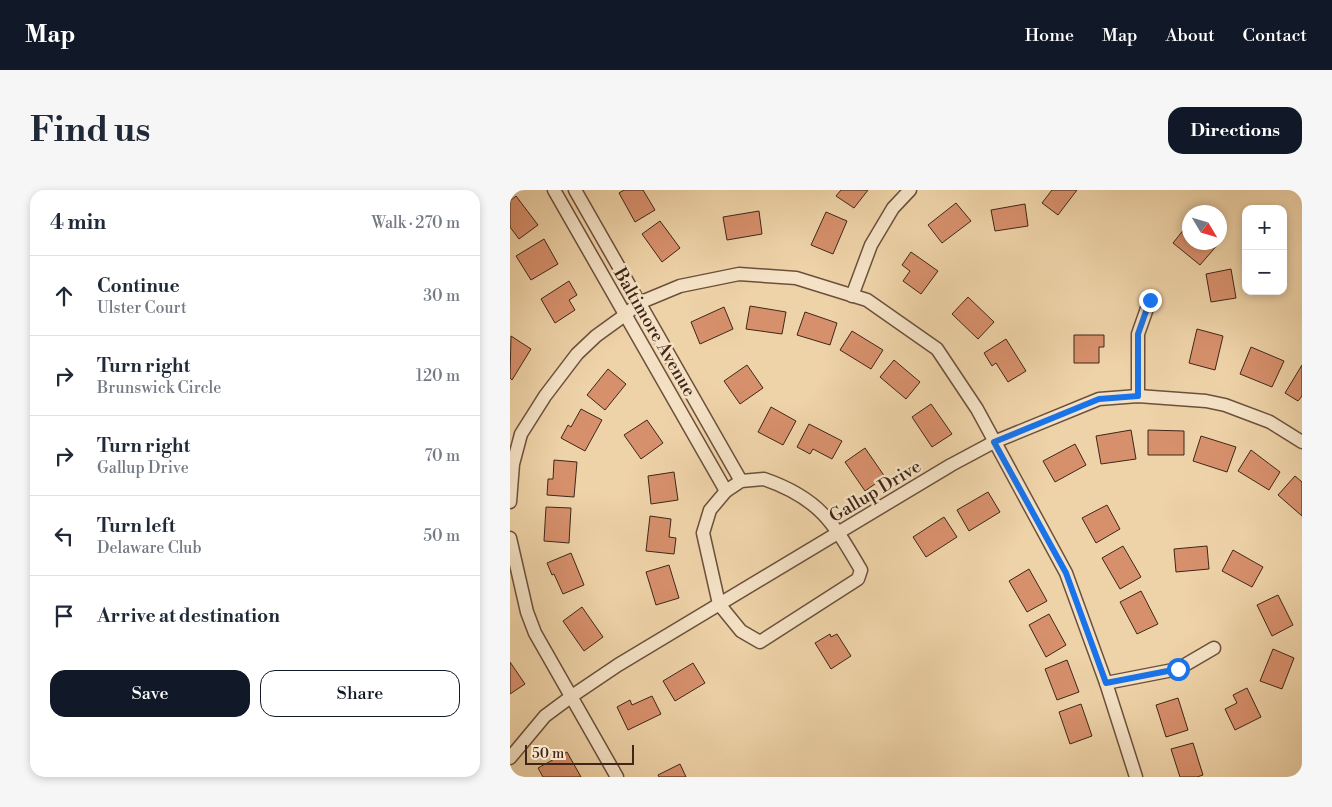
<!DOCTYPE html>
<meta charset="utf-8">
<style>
body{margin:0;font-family:"Libre Bodoni",serif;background:#f6f6f7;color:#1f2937}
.controls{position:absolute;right:15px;top:15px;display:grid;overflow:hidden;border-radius:10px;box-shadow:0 2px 8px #0003}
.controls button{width:45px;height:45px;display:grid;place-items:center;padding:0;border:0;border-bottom:1px solid #e0e1e3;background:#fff;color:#1f2937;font:25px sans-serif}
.compass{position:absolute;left:672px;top:15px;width:45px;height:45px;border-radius:50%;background:#fff;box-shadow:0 2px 8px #0003;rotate:128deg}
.scale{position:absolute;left:15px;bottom:12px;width:109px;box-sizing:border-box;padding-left:5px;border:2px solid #3f2618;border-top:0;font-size:14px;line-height:18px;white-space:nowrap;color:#3f2618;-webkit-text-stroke:4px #f5e2c6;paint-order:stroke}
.stop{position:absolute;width:15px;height:15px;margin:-11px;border:4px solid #1a73e8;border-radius:50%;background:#fff}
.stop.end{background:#1a73e8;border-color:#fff;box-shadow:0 1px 5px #0008}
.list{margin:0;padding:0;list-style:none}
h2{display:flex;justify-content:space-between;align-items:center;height:65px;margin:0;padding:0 20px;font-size:21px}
h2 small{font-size:16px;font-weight:400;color:#747a83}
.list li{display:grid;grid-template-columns:32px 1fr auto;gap:15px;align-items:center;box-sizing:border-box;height:80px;padding:0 20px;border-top:1px solid #e0e1e3}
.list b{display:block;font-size:19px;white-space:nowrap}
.list p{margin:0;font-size:16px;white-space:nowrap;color:#747a83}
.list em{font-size:16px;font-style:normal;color:#747a83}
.actions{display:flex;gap:10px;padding:15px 20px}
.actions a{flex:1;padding:11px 0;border:1px solid #111827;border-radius:15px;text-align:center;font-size:18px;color:#111827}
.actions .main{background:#111827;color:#fff}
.icon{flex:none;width:28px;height:28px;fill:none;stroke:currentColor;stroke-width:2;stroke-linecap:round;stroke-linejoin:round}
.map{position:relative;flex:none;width:792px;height:587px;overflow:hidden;border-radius:15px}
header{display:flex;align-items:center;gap:30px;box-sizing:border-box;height:70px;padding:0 25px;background:#111827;color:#fff}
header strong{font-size:24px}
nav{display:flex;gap:28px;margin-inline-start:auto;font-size:18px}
.intro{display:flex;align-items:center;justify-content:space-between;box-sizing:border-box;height:120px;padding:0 30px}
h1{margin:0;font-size:35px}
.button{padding:12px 22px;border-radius:15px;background:#111827;color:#fff;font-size:18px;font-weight:700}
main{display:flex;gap:30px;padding:0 30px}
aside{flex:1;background:#fff;border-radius:15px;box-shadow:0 2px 8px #0003}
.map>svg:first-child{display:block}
.building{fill:#d7906c;stroke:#3f2618}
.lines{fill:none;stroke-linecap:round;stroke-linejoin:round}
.minor-casing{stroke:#6b513c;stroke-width:15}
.minor{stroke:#f5e2c6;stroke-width:12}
.route{stroke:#1a73e8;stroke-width:6}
.labels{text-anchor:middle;stroke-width:5;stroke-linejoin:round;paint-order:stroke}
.street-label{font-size:18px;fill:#3f2618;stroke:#f5e2c6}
</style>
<header>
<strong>Map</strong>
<nav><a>Home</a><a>Map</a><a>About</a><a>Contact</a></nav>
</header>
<div class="intro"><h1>Find us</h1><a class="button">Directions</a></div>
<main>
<aside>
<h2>4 min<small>Walk · 270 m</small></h2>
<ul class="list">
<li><svg class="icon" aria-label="ahead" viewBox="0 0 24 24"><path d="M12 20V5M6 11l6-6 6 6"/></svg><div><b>Continue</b><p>Ulster Court</p></div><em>30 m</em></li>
<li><svg class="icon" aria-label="right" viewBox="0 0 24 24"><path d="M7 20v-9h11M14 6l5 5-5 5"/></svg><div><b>Turn right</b><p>Brunswick Circle</p></div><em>120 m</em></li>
<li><svg class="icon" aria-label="right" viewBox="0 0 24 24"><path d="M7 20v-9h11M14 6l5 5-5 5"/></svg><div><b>Turn right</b><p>Gallup Drive</p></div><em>70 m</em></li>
<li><svg class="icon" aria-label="left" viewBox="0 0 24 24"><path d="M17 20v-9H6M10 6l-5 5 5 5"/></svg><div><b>Turn left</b><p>Delaware Club</p></div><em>50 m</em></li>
<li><svg class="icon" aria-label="arrive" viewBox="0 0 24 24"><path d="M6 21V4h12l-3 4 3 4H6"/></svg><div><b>Arrive at destination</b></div></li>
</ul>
<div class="actions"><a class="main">Save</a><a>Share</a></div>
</aside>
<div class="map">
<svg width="792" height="587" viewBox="0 0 792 587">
<rect width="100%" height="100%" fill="#efd3a8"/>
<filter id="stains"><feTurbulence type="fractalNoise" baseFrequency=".004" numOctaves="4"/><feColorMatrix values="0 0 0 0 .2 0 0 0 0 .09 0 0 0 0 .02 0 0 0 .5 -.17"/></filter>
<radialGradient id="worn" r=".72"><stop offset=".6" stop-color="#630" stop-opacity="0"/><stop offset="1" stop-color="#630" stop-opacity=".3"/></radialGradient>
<g class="building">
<path d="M114,0H133L145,20L125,32L109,3Z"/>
<path d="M331,0H358L344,18L326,6Z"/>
<path d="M542,0H567L548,25L532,13Z"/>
<path d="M6,6L28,35L9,49L0,37V11Z"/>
<path d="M446,13L461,31L432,53L418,35Z"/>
<path d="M515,14L518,36L485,41L481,20Z"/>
<path d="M249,21L252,44L217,50L213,27Z"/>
<path d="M316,22L337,31L323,64L301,55Z"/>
<path d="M150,31L170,58L152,72L132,44Z"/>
<path d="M679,33V52L709,53L690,75L663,53Z"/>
<path d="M34,49L48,74L21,90L6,66Z"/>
<path d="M401,62L428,81L411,104L393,91L400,81L392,75Z"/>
<path d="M721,79L726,108L701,112L696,84Z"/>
<path d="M59,91L67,105L59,110L65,120L45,133L31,109Z"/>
<path d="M458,107L484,132L468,149L442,124Z"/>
<path d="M240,116L276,122L272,144L236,139Z"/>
<path d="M214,117L223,139L190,154L181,132Z"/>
<path d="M295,122L327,133L320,155L287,145Z"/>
<path d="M687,139L713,146L705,180L679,173Z"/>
<path d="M342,141L373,160L361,179L330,160Z"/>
<path d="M564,145H594V157H589V173H564Z"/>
<path d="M1,146L21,159L2,190L0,188Z"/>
<path d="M496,149L516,181L498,192L486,173L482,176L474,163Z"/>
<path d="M741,157L774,171L762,197L730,184Z"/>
<path d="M384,170L410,192L396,209L370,187Z"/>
<path d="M237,175L253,198L230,214L214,191Z"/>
<path d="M792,175V206L788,211L775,203Z"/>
<path d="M98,179L116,194L95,220L77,205Z"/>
<path d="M421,214L442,244L422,257L402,227Z"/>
<path d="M261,217L286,231L273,255L248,242Z"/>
<path d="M71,219L92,230L75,261L51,248L58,235L61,237Z"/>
<path d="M137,230L153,253L131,269L114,245Z"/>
<path d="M299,234L332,251L322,269L303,259L300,264L287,257Z"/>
<path d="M621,240L626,269L591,274L586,246Z"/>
<path d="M638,240L674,241V265H638Z"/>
<path d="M691,246L726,257L717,282L683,271Z"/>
<path d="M565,254L576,275L545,292L533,271Z"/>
<path d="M355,258L375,287L355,301L335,272Z"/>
<path d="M741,260L770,282L759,300L728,281Z"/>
<path d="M44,270L67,272L64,307L37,305L38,289H43Z"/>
<path d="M164,282L168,310L141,314L138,286Z"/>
<path d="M785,286L792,292V326L768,305Z"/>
<path d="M478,302L490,322L459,341L447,320Z"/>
<path d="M597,315L610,339L586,353L572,328Z"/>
<path d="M36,317L61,318L59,353L34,351Z"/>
<path d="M140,326L161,329L159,347L166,348L164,364L136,361Z"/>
<path d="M434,327L447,347L416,367L403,347Z"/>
<path d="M613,356L631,387L610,399L592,368Z"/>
<path d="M697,356L699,379L666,382L664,359Z"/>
<path d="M723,360L753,377L742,397L712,381Z"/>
<path d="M61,363L74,395L53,404L44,384L42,385L37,373Z"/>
<path d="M159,375L169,408L146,415L136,382Z"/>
<path d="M519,379L537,411L517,422L499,391Z"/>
<path d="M631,401L648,434L627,444L610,412Z"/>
<path d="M768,405L783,435L762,446L747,415Z"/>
<path d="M72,417L93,447L74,461L53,431Z"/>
<path d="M539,424L556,455L536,467L519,435Z"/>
<path d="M320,444L321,447L327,444L341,466L321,479L305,453Z"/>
<path d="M763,459L784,468L772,499L750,491Z"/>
<path d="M557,470L569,502L547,510L535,479Z"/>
<path d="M0,472L15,494L0,504Z"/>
<path d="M183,473L195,493L165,511L153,491Z"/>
<path d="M737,498L751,527L725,540L715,519L727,513L723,505Z"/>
<path d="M142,506L151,524L118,540L107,517L120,510L122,515Z"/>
<path d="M668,508L678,540L656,547L646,515Z"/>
<path d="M571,514L582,546L560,554L549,522Z"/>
<path d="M683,553L693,585L687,587H670L661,559Z"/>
<path d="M57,562L71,587H33L28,578Z"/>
<path d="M170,574L176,587H149L148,585Z"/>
</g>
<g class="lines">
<g class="minor-casing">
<g id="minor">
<path d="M44,0L216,301"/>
<path d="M65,0L231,291"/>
<path d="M342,106L361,55L383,18L400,0"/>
<path d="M628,206V144L640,110"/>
<path d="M254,289C309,308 323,332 351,380L348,389L250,452L231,441L209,414L193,343L200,320L216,301L231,291Z"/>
<path d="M0,312L3,274L11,244L35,206L67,164L86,146L115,125L129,113L170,96L229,84L286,88L357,110L427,159L467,219L556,383L596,493L626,587"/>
<path d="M0,348L17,422L25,443L107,587"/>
<path d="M596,493L668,479L704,458"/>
<path d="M0,568L35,526L62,506L108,475L441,275L484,252L589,209L628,206L696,211L715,215L760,232L792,252"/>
</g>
</g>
<use href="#minor" class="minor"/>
</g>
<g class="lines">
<path class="route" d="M640,110L628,144V206L589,209L484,252L556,383L596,493L668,479"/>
</g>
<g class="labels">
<g class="street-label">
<text transform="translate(145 142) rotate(60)" y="6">Baltimore Avenue</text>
<text transform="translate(365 301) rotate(-31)" y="6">Gallup Drive</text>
</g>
</g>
<rect width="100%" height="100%" filter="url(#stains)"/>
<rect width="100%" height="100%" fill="url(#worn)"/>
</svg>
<div class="controls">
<button>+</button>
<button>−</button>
</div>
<svg class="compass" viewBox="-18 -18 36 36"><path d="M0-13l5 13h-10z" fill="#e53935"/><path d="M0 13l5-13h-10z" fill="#747a83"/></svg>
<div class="scale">50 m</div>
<div class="stop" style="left:668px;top:479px"></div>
<div class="stop end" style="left:640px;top:110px"></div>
</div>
</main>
